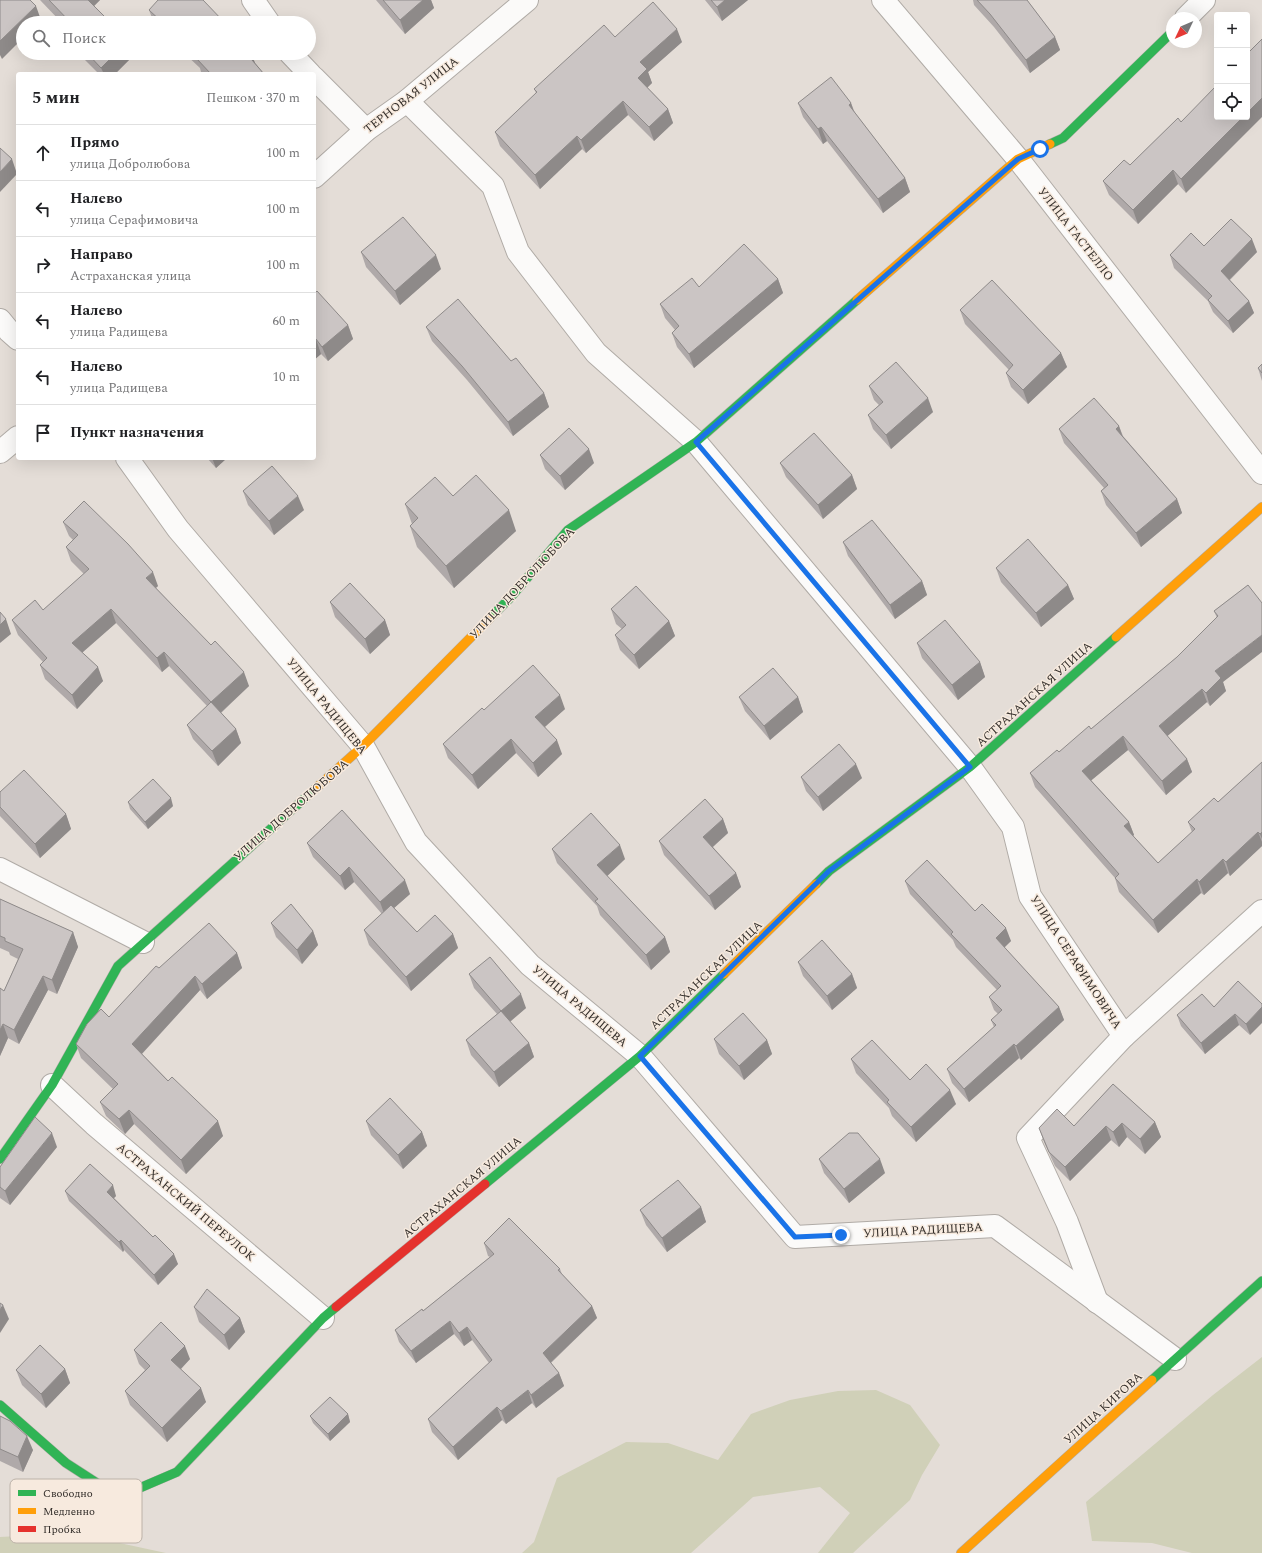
<!DOCTYPE html>
<html lang="ru">
<meta charset="utf-8">
<style>
body{margin:0;font-family:Spectral,serif;background:#f6f6f6;color:#202124}
.controls{position:absolute;right:12px;top:12px;display:grid;overflow:hidden;border-radius:4px;box-shadow:0 4px 16px #0002}
.controls button{width:36px;height:36px;display:grid;place-items:center;padding:0;border:0;border-bottom:1px solid #e0e0e0;background:#fff;color:#202124;font:20px sans-serif}
.compass{position:absolute;left:1166px;top:12px;width:36px;height:36px;border-radius:50%;background:#fff;box-shadow:0 4px 16px #0002;rotate:226deg}
.stop{position:absolute;width:12px;height:12px;margin:-9px;border:3px solid #1a73e8;border-radius:50%;background:#fff}
.stop.end{background:#1a73e8;border-color:#fff;box-shadow:0 1px 4px #0008}
.list{margin:0;padding:0;list-style:none}
h2{display:flex;justify-content:space-between;align-items:center;height:52px;margin:0;padding:0 16px;font-size:17px}
h2 small{font-size:13px;font-weight:400;color:#757577}
.list li{display:grid;grid-template-columns:26px 1fr auto;gap:12px;align-items:center;box-sizing:border-box;height:56px;padding:0 16px;border-top:1px solid #e0e0e0}
.list b{display:block;font-size:15px;white-space:nowrap}
.list p{margin:0;font-size:13px;white-space:nowrap;color:#757577}
.list em{font-size:13px;font-style:normal;color:#757577}
.icon{flex:none;width:22px;height:22px;fill:none;stroke:currentColor;stroke-width:2;stroke-linecap:round;stroke-linejoin:round}
.map{position:relative;flex:none;width:1262px;height:1553px;overflow:hidden}
.search{position:absolute;background:#fff;box-shadow:0 4px 16px #0002;left:16px;top:16px;width:300px;height:44px;display:flex;align-items:center;gap:10px;box-sizing:border-box;padding:0 14px;border-radius:22px;color:#757577;font-size:15px}
.panel{position:absolute;background:#fff;box-shadow:0 4px 16px #0002;left:16px;top:72px;width:300px;height:388px;border-radius:4px}
.map>svg:first-child{display:block}
.green{fill:#d0d0b8}
.lines{fill:none;stroke-linecap:round;stroke-linejoin:round}
.street-casing{stroke:#b0aba6;stroke-width:24}
.fast-casing{stroke:#b0aba6;stroke-width:10}
.slow-casing{stroke:#b0aba6;stroke-width:10}
.jam-casing{stroke:#b0aba6;stroke-width:10}
.street{stroke:#fbfaf9;stroke-width:22}
.fast{stroke:#30b455;stroke-width:9}
.slow{stroke:#ff9f0a;stroke-width:9}
.jam{stroke:#e5322d;stroke-width:9}
.wall{fill:#afa9a9}
.shaded-wall{fill:#8e8a89}
.building{fill:#cbc5c4;stroke:#8e8a89}
.route{stroke:#1a73e8;stroke-width:5}
.labels{text-anchor:middle;stroke-width:3;stroke-linejoin:round;paint-order:stroke}
.street-label{font-size:12px;fill:#332e2a;stroke:#f7eade}
.key{fill:#f7eade;stroke:#bcb2a8;stroke-width:1}
.key-label{font-size:11px;fill:#332e2a}
</style>
<div class="map">
<svg width="1262" height="1553" viewBox="0 0 1262 1553">
<rect width="100%" height="100%" fill="#e4ddd7"/>
<g class="green">
<path d="M1262,1357V1553H1192L1152,1543L1092,1541L1086,1502L1213,1395Z"/>
<path d="M876,1390L910,1405L940,1445L922,1475L910,1500L853,1553H818L850,1513L820,1487L753,1497L691,1553H522L534,1542L557,1478L626,1442L668,1443L718,1460L751,1414L790,1400L838,1391Z"/>
<path d="M73,1533L166,1553H0V1537Z"/>
</g>
<g class="lines">
<g class="street-casing">
<g id="street">
<path d="M253,0L269,23"/>
<path d="M883,0L1018,159L1262,473"/>
<path d="M1186,18L1204,0"/>
<path d="M290,53L310,74"/>
<path d="M314,78L366,130"/>
<path d="M407,101L493,186L518,252L596,353L696,442L970,767L1013,827L1030,896L1124,1036L1028,1138L1067,1222L1097,1302"/>
<path d="M314,177L366,130L407,101L527,0"/>
<path d="M0,320L9,331L18,339"/>
<path d="M0,452L18,437"/>
<path d="M127,458L178,529L363,746L416,842L530,965L640,1056L795,1237L995,1226L1175,1359"/>
<path d="M0,869L143,942"/>
<path d="M1124,1036L1262,911"/>
<path d="M52,1085L94,1124L323,1318"/>
</g>
</g>
<g class="fast-casing">
<g id="fast">
<path d="M1050,144L1063,138L1172,32"/>
<path d="M490,618L510,598L568,530L696,442L857,300"/>
<path d="M816,884L829,871L970,767L1116,637"/>
<path d="M0,1159L52,1085L118,966L315,789"/>
<path d="M485,1184L640,1056L724,974"/>
<path d="M1152,1380L1262,1281"/>
<path d="M0,1405L66,1463L100,1485L135,1490L177,1472L323,1318L336,1307"/>
</g>
</g>
<g class="slow-casing">
<g id="slow">
<path d="M857,300L1018,159L1050,144"/>
<path d="M1116,637L1262,507"/>
<path d="M315,789L363,746L490,618"/>
<path d="M724,974L816,884"/>
<path d="M961,1553L1152,1380"/>
</g>
</g>
<g class="jam-casing">
<path id="jam" d="M336,1307L485,1184"/>
</g>
<use href="#street" class="street"/>
<use href="#fast" class="fast"/>
<use href="#slow" class="slow"/>
<use href="#jam" class="jam"/>
</g>
<g class="wall">
<path d="M40,0H100L94,6L111,23H62Z"/>
<path d="M376,0H431L434,8L405,34Z"/>
<path d="M705,0H748L722,21Z"/>
<path d="M973,0H1027L1055,37L1060,50L1030,73L994,27L974,5Z"/>
<path d="M149,10L225,23H154Z"/>
<path d="M615,37L682,42L648,72L652,83L647,87L668,109L673,123L654,141L628,115L586,153L582,149L540,189L500,146L495,132L536,93L534,89Z"/>
<path d="M82,53H133L134,55L115,74H99L84,59Z"/>
<path d="M184,53H251L255,63L264,74H203L201,72L200,68Z"/>
<path d="M798,103H851L855,113L905,178L910,192L883,213L827,141L823,144L803,117Z"/>
<path d="M1178,118L1186,193L1178,184L1138,224L1109,195L1103,181L1130,165Z"/>
<path d="M1204,246L1257,252L1230,280L1249,301L1254,313L1233,333L1213,312L1208,301L1174,268L1170,255Z"/>
<path d="M361,252L441,269L400,305L366,267Z"/>
<path d="M778,279L783,293L694,368L677,347L672,333L675,330L665,318L660,304L699,287Z"/>
<path d="M314,294L348,325L353,339L328,361L321,354L314,360Z"/>
<path d="M960,310L1061,353L1067,367L1028,404L1011,387L1006,373L1009,370L965,324Z"/>
<path d="M426,327L511,361L544,393L549,407L513,436L467,380L432,341Z"/>
<path d="M1262,364V381L1258,368Z"/>
<path d="M869,386L933,412L891,449L873,429L868,415L879,405L874,400Z"/>
<path d="M1119,426L1123,436L1177,499L1182,513L1141,547L1106,505L1101,491L1104,488L1064,443L1059,429Z"/>
<path d="M540,455L594,463L565,490L545,469Z"/>
<path d="M207,458H227L216,468Z"/>
<path d="M780,463L852,475L857,489L823,519L786,477Z"/>
<path d="M243,491L304,510L274,535L248,505Z"/>
<path d="M453,496L516,531L454,588L417,547L410,526L412,524L405,504Z"/>
<path d="M63,522L158,586L156,588L249,686L221,713L236,729L241,743L218,766L193,739L187,725L207,706L169,666L162,672L116,623L82,653L103,681L77,709L45,679L40,665L43,662L18,635L12,620L43,610L84,574L71,561L66,547L73,540L69,536Z"/>
<path d="M843,542L922,581L927,595L895,619L848,556Z"/>
<path d="M996,568L1068,585L1074,599L1041,627L1001,582Z"/>
<path d="M1248,585L1223,682L1226,691L1210,706L1207,702L1167,736L1187,759L1192,772L1166,795L1128,750L1091,780L1129,822L1134,835L1133,836L1158,863L1192,832L1188,822L1218,802L1262,762V846L1230,876L1228,873L1204,895L1201,893L1158,933L1119,892L1115,878L1035,787L1030,773L1059,752L1091,729L1177,657L1217,618L1214,611Z"/>
<path d="M330,602L385,620L390,635L370,654L335,617Z"/>
<path d="M611,609L669,621L675,636L639,669L620,650L615,635L622,629L616,624Z"/>
<path d="M917,643L980,662L985,677L958,700L922,658Z"/>
<path d="M739,697H798L803,712L770,740L745,711Z"/>
<path d="M565,709L545,727L562,754L538,777L516,753L478,789L448,758L443,744L484,710Z"/>
<path d="M801,777L862,778L823,811L806,791Z"/>
<path d="M0,792L66,814L71,829L40,858L0,816Z"/>
<path d="M128,802L173,806L148,829L130,809Z"/>
<path d="M723,819L728,833L713,847L736,873L741,887L715,910L664,855L659,841Z"/>
<path d="M307,843L410,894L394,908L417,932L453,934L458,948L411,991L369,945L364,930L382,914L354,882L345,890L313,857Z"/>
<path d="M552,849L625,859L607,876L665,937L670,952L651,970L600,915L597,906L557,863Z"/>
<path d="M905,881L975,911L1011,941L1004,947L1059,1007L1064,1020L1021,1060L1019,1058L969,1102L952,1083L947,1069L994,1027L991,1020L998,1014L994,1010L989,997L997,990L956,947L953,940L910,894Z"/>
<path d="M0,899L73,932L78,947L57,994L48,990L19,1044L8,1038L0,1056V988L4,991L18,959L10,955L9,952L0,948Z"/>
<path d="M271,923L313,931L318,945L302,964L276,937Z"/>
<path d="M237,953L242,968L207,999L200,990L142,1054L223,1136L186,1174L134,1124L125,1134L106,1116L100,1102L113,1089L81,1058L76,1044L109,1017L159,968Z"/>
<path d="M798,962L852,974L857,988L832,1010L803,976Z"/>
<path d="M469,974L526,1008L510,1022L529,1043L534,1057L499,1087L471,1055L466,1040L497,1014L474,988Z"/>
<path d="M1238,981L1250,1035L1239,1025L1205,1054L1181,1026L1177,1015L1214,1007Z"/>
<path d="M714,1039L767,1040L772,1054L744,1080L719,1054Z"/>
<path d="M851,1059L910,1080L956,1104L916,1142L892,1116L889,1108L856,1073Z"/>
<path d="M1113,1084L1155,1122L1161,1137L1145,1154L1127,1137L1119,1147L1111,1140L1070,1181L1055,1166L1044,1142L1039,1128L1074,1126Z"/>
<path d="M366,1121L422,1132L427,1146L403,1169L371,1135Z"/>
<path d="M57,1147L10,1205L0,1198V1167Z"/>
<path d="M819,1159L885,1173L849,1203L824,1173Z"/>
<path d="M65,1191L116,1196L114,1198L178,1264L158,1285L124,1250L123,1252L69,1201Z"/>
<path d="M701,1207L706,1222L667,1252L646,1225L640,1210Z"/>
<path d="M484,1243L560,1269L562,1274L592,1306L597,1318L551,1363L559,1373L564,1386L536,1408L532,1403L506,1424L502,1420L458,1460L432,1432L428,1419L489,1363L472,1340L464,1346L454,1334L416,1363L399,1342L395,1330L423,1311L490,1257L488,1256Z"/>
<path d="M194,1307L240,1318L245,1332L229,1350L199,1322Z"/>
<path d="M134,1350L190,1359L181,1369L206,1402L167,1442L130,1405L125,1391L145,1370L139,1364Z"/>
<path d="M65,1369L70,1383L46,1408L22,1385L16,1370Z"/>
<path d="M348,1414L350,1422L330,1441L313,1423L310,1416Z"/>
<path d="M0,1416L33,1450L23,1472L0,1461Z"/>
</g>
<g class="shaded-wall">
<path d="M86,0H100L90,10Z"/>
<path d="M423,0H431L434,8L405,34L400,20Z"/>
<path d="M725,0H748L722,21L717,7Z"/>
<path d="M36,6L41,20L38,23H23V38L2,59L0,55V41Z"/>
<path d="M677,29L682,42L648,72L652,83L643,92L638,78L640,62Z"/>
<path d="M1055,37L1060,50L1030,73L1026,60Z"/>
<path d="M116,53H133L134,55L115,74H104L101,68Z"/>
<path d="M246,53H251L255,63L251,66Z"/>
<path d="M1262,98V117L1186,193L1181,179L1243,117H1247V113Z"/>
<path d="M623,101L628,115L586,153L581,140Z"/>
<path d="M851,103L856,118L849,105Z"/>
<path d="M668,109L673,123L654,141L649,127Z"/>
<path d="M821,127L827,141L823,144L818,129Z"/>
<path d="M577,136L582,149L540,189L535,175Z"/>
<path d="M12,159L17,174L0,192V172Z"/>
<path d="M1173,170L1178,184L1138,224L1133,210Z"/>
<path d="M905,178L910,192L883,213L878,199Z"/>
<path d="M1252,239L1257,252L1226,283L1221,271Z"/>
<path d="M436,255L441,269L400,305L395,291Z"/>
<path d="M778,279L783,293L694,368L689,354Z"/>
<path d="M1249,301L1254,313L1233,333L1228,321Z"/>
<path d="M348,325L353,339L328,361L322,347Z"/>
<path d="M316,339L321,354L314,360V341Z"/>
<path d="M1061,353L1067,367L1028,404L1023,390Z"/>
<path d="M544,393L549,407L513,436L508,422Z"/>
<path d="M928,398L933,412L891,449L886,435Z"/>
<path d="M1119,426L1124,441L1116,429Z"/>
<path d="M589,449L594,463L565,490L560,476Z"/>
<path d="M212,458H227L216,468Z"/>
<path d="M852,475L857,489L823,519L818,505Z"/>
<path d="M298,496L304,510L274,535L269,521Z"/>
<path d="M1177,499L1182,513L1141,547L1136,533Z"/>
<path d="M509,510L516,531L454,588L446,566Z"/>
<path d="M153,572L158,586L151,592L146,578Z"/>
<path d="M922,581L927,595L895,619L890,605Z"/>
<path d="M1068,585L1074,599L1041,627L1036,613Z"/>
<path d="M111,609L116,623L77,657L72,643Z"/>
<path d="M6,619L11,634L0,643V625Z"/>
<path d="M385,620L390,635L370,654L365,639Z"/>
<path d="M669,621L675,636L639,669L634,655Z"/>
<path d="M1262,635V652L1223,682L1226,691L1210,706L1206,693L1215,671Z"/>
<path d="M164,652L169,666L162,672L157,658Z"/>
<path d="M980,662L985,677L958,700L952,685Z"/>
<path d="M98,667L103,681L77,709L72,695Z"/>
<path d="M244,672L249,686L216,717L211,702Z"/>
<path d="M1202,689L1207,702L1164,739L1159,726Z"/>
<path d="M560,695L565,709L540,731L535,717Z"/>
<path d="M798,697L803,712L770,740L764,726Z"/>
<path d="M236,729L241,743L218,766L212,751Z"/>
<path d="M1123,736L1128,750L1087,784L1082,771Z"/>
<path d="M511,739L516,753L478,789L472,775Z"/>
<path d="M557,740L562,754L538,777L533,763Z"/>
<path d="M1187,759L1192,772L1166,795L1162,781Z"/>
<path d="M856,764L862,778L823,811L818,797Z"/>
<path d="M171,798L173,806L148,829L145,822Z"/>
<path d="M66,814L71,829L40,858L35,844Z"/>
<path d="M723,819L728,833L708,851L703,837Z"/>
<path d="M1129,822L1134,835L1129,839L1124,826Z"/>
<path d="M1258,832L1262,842V846L1230,876L1226,862Z"/>
<path d="M1262,832V839L1260,834Z"/>
<path d="M620,845L625,859L603,880L597,865Z"/>
<path d="M1223,859L1228,873L1204,895L1199,882Z"/>
<path d="M349,867L354,882L345,890L340,876Z"/>
<path d="M736,873L741,887L715,910L709,896Z"/>
<path d="M1197,879L1201,893L1158,933L1153,920Z"/>
<path d="M405,880L410,894L385,916L380,902Z"/>
<path d="M1006,928L1011,941L1001,951L996,938Z"/>
<path d="M313,931L318,945L302,964L297,950Z"/>
<path d="M73,932L78,947L57,994L52,980Z"/>
<path d="M453,934L458,948L411,991L406,977Z"/>
<path d="M665,937L670,952L651,970L646,955Z"/>
<path d="M237,953L242,968L207,999L202,984Z"/>
<path d="M852,974L857,988L832,1010L827,996Z"/>
<path d="M43,976L48,990L19,1044L14,1030Z"/>
<path d="M195,976L200,990L137,1059L132,1044Z"/>
<path d="M521,994L526,1008L506,1025L501,1011Z"/>
<path d="M1059,1007L1064,1020L1021,1060L1016,1046Z"/>
<path d="M1262,1007V1023L1250,1035L1246,1024Z"/>
<path d="M1235,1014L1239,1025L1205,1054L1201,1043Z"/>
<path d="M3,1024L8,1038L0,1056V1030Z"/>
<path d="M767,1040L772,1054L744,1080L739,1066Z"/>
<path d="M529,1043L534,1057L499,1087L494,1072Z"/>
<path d="M1014,1044L1019,1058L969,1102L964,1089Z"/>
<path d="M950,1090L956,1104L916,1142L911,1127Z"/>
<path d="M129,1110L134,1124L125,1134L119,1119Z"/>
<path d="M218,1121L223,1136L186,1174L181,1160Z"/>
<path d="M1155,1122L1161,1137L1145,1154L1140,1139Z"/>
<path d="M1122,1123L1127,1137L1119,1147L1113,1132Z"/>
<path d="M1106,1126L1111,1140L1070,1181L1065,1167Z"/>
<path d="M422,1132L427,1146L403,1169L398,1155Z"/>
<path d="M52,1133L57,1147L10,1205L5,1191Z"/>
<path d="M880,1159L885,1173L849,1203L844,1189Z"/>
<path d="M113,1185L116,1196L110,1202L107,1192Z"/>
<path d="M701,1207L706,1222L667,1252L662,1238Z"/>
<path d="M121,1240L124,1250L123,1252L119,1242Z"/>
<path d="M174,1254L178,1264L158,1285L154,1275Z"/>
<path d="M3,1305L9,1319L0,1333V1310Z"/>
<path d="M592,1306L597,1318L548,1365L543,1353Z"/>
<path d="M240,1318L245,1332L229,1350L224,1335Z"/>
<path d="M450,1321L454,1334L416,1363L411,1351Z"/>
<path d="M467,1327L472,1340L464,1346L459,1333Z"/>
<path d="M185,1346L190,1359L176,1374L171,1360Z"/>
<path d="M65,1369L70,1383L46,1408L41,1394Z"/>
<path d="M559,1373L564,1386L536,1408L531,1395Z"/>
<path d="M201,1388L206,1402L167,1442L162,1428Z"/>
<path d="M528,1390L532,1403L506,1424L501,1411Z"/>
<path d="M497,1407L502,1420L458,1460L453,1447Z"/>
<path d="M348,1414L350,1422L330,1441L328,1434Z"/>
<path d="M27,1436L33,1450L23,1472L18,1457Z"/>
</g>
<g class="building">
<path d="M0,0H30L36,6L0,41Z"/>
<path d="M49,0H88L111,23H71Z"/>
<path d="M158,0H203L225,23H163L149,10Z"/>
<path d="M383,0H423L400,20Z"/>
<path d="M711,0H725L717,7Z"/>
<path d="M977,0H1027L1055,37L1026,60L990,14Z"/>
<path d="M653,2L677,29L640,62L647,69L638,78L668,109L649,127L623,101L581,140L577,136L535,175L495,132L537,92L534,89L604,25L615,37Z"/>
<path d="M1262,39V98L1247,113V54Z"/>
<path d="M87,53H116L101,68Z"/>
<path d="M194,53H246L264,74H211L196,58L197,56Z"/>
<path d="M831,77L851,103L849,105L905,178L878,199L821,127L818,129L798,103Z"/>
<path d="M1217,85V117H1243L1181,179L1173,170L1133,210L1103,181L1124,160L1130,165L1178,118L1181,122Z"/>
<path d="M0,148L12,159L0,172Z"/>
<path d="M403,217L436,255L395,291L361,252Z"/>
<path d="M1231,219L1252,239L1221,271L1249,301L1228,321L1208,300L1212,296L1170,255L1191,233L1204,246Z"/>
<path d="M744,244L778,279L689,354L672,333L679,326L660,304L692,278L699,287Z"/>
<path d="M992,280L1061,353L1023,390L1006,373L1013,365L960,310Z"/>
<path d="M317,291L348,325L322,347L316,339L314,341V294Z"/>
<path d="M458,299L511,361L516,358L544,393L508,422L462,366L426,327Z"/>
<path d="M896,362L928,398L886,435L868,415L883,402L869,386Z"/>
<path d="M1262,364V373L1258,368Z"/>
<path d="M1094,398L1119,426L1116,429L1177,499L1136,533L1101,491L1108,485L1059,429Z"/>
<path d="M569,428L589,449L560,476L540,455Z"/>
<path d="M814,433L852,475L818,505L780,463Z"/>
<path d="M272,466L298,496L269,521L243,491Z"/>
<path d="M476,475L509,510L446,566L410,526L418,518L405,504L435,477L453,496Z"/>
<path d="M84,501L128,544L153,572L146,578L211,645L215,641L244,672L211,702L164,652L157,658L111,609L72,643L98,667L72,695L40,665L47,658L12,620L35,600L43,610L89,569L66,547L78,535L63,522Z"/>
<path d="M872,520L922,581L890,605L843,542Z"/>
<path d="M1028,539L1068,585L1036,613L996,568Z"/>
<path d="M350,583L385,620L365,639L330,602Z"/>
<path d="M1248,585L1262,603V635L1215,671L1221,678L1206,693L1202,689L1159,726L1187,759L1162,781L1123,736L1082,771L1129,822L1124,826L1158,863L1195,829L1188,822L1214,798L1218,802L1262,762V832L1260,834L1258,832L1226,862L1223,859L1199,882L1197,879L1153,920L1115,878L1119,874L1030,773L1057,750L1059,752L1089,726L1091,729L1177,657L1218,616L1214,611Z"/>
<path d="M636,586L669,621L634,655L615,635L626,625L611,609Z"/>
<path d="M0,612L6,619L0,625Z"/>
<path d="M945,620L980,662L952,685L917,643Z"/>
<path d="M533,665L560,695L535,717L557,740L533,763L511,739L472,775L443,744L482,708L484,710Z"/>
<path d="M773,668L798,697L764,726L739,697Z"/>
<path d="M211,702L236,729L212,751L187,725Z"/>
<path d="M839,744L856,764L818,797L801,777Z"/>
<path d="M24,770L66,814L35,844L0,807V792Z"/>
<path d="M153,779L171,798L145,822L128,802Z"/>
<path d="M705,799L723,819L703,837L736,873L709,896L659,841Z"/>
<path d="M342,810L405,880L380,902L349,867L340,876L307,843Z"/>
<path d="M591,813L620,845L597,865L665,937L646,955L595,901L598,899L552,849Z"/>
<path d="M927,860L975,911L982,904L1006,928L996,938L1059,1007L1016,1046L1014,1044L964,1089L947,1069L996,1025L991,1020L1002,1010L989,997L1001,986L951,934L953,932L905,881Z"/>
<path d="M0,899L73,932L52,980L43,976L14,1030L3,1024L0,1030V988L4,991L23,949L5,941V938L0,936Z"/>
<path d="M291,904L313,931L297,950L271,923Z"/>
<path d="M391,905L417,932L435,915L453,934L406,977L364,930Z"/>
<path d="M209,923L237,953L202,984L195,976L132,1044L168,1081L172,1077L218,1121L181,1160L129,1110L119,1119L100,1102L118,1084L76,1044L87,1024L101,1009L109,1017L156,966L159,968Z"/>
<path d="M822,940L852,974L827,996L798,962Z"/>
<path d="M490,957L521,994L501,1011L469,974Z"/>
<path d="M1238,981L1262,1004V1007L1246,1024L1235,1014L1201,1043L1177,1015L1202,994L1214,1007Z"/>
<path d="M501,1011L529,1043L494,1072L466,1040Z"/>
<path d="M743,1013L767,1040L739,1066L714,1039Z"/>
<path d="M872,1040L910,1080L926,1064L950,1090L911,1127L887,1102L889,1100L851,1059Z"/>
<path d="M1113,1084L1155,1122L1140,1139L1122,1123L1113,1132L1106,1126L1065,1167L1049,1152L1039,1128L1057,1109L1074,1126Z"/>
<path d="M390,1098L422,1132L398,1155L366,1121Z"/>
<path d="M35,1117L52,1133L5,1191L0,1187V1167Z"/>
<path d="M849,1133H858L880,1159L844,1189L819,1159Z"/>
<path d="M90,1164L113,1185L107,1192L153,1237L155,1235L174,1254L154,1275L121,1240L119,1242L65,1191Z"/>
<path d="M678,1180L701,1207L662,1238L640,1210Z"/>
<path d="M509,1218L560,1269L558,1270L592,1306L543,1353L559,1373L531,1395L528,1390L501,1411L497,1407L453,1447L428,1419L492,1360L467,1327L459,1333L450,1321L411,1351L395,1330L422,1309L423,1311L494,1254L484,1243Z"/>
<path d="M207,1289L240,1318L224,1335L194,1307Z"/>
<path d="M0,1303L3,1305L0,1310Z"/>
<path d="M161,1322L185,1346L171,1360L201,1388L162,1428L125,1391L150,1366L134,1350Z"/>
<path d="M40,1345L65,1369L41,1394L16,1370Z"/>
<path d="M330,1397L348,1414L328,1434L310,1416Z"/>
<path d="M0,1416L10,1421L27,1436L18,1457L0,1449Z"/>
</g>
<g class="lines">
<path class="route" d="M841,1235L795,1237L640,1056L829,871L970,767L696,442L1018,159L1040,149"/>
</g>
<g class="labels">
<g class="street-label">
<text transform="translate(411 95) rotate(-38)" y="4">ТЕРНОВАЯ УЛИЦА</text>
<text transform="translate(1076 234) rotate(52)" y="4">УЛИЦА ГАСТЕЛЛО</text>
<text transform="translate(522 583) rotate(-47)" y="4">УЛИЦА ДОБРОЛЮБОВА</text>
<text transform="translate(1034 694) rotate(-42)" y="4">АСТРАХАНСКАЯ УЛИЦА</text>
<text transform="translate(327 706) rotate(51)" y="4">УЛИЦА РАДИЩЕВА</text>
<text transform="translate(291 810) rotate(-41)" y="4">УЛИЦА ДОБРОЛЮБОВА</text>
<text transform="translate(1076 962) rotate(57)" y="4">УЛИЦА СЕРАФИМОВИЧА</text>
<text transform="translate(706 975) rotate(-44)" y="4">АСТРАХАНСКАЯ УЛИЦА</text>
<text transform="translate(580 1006) rotate(40)" y="4">УЛИЦА РАДИЩЕВА</text>
<text transform="translate(462 1187) rotate(-40)" y="4">АСТРАХАНСКАЯ УЛИЦА</text>
<text transform="translate(186 1202) rotate(40)" y="4">АСТРАХАНСКИЙ ПЕРЕУЛОК</text>
<text transform="translate(923 1230) rotate(-3)" y="4">УЛИЦА РАДИЩЕВА</text>
<text transform="translate(1103 1408) rotate(-42)" y="4">УЛИЦА КИРОВА</text>
</g>
</g>
<rect x="10" y="1479" width="132" height="64" rx="6" class="key"/>
<rect x="18" y="1490" width="18" height="6" fill="#30b455"/>
<rect x="18" y="1508" width="18" height="6" fill="#ff9f0a"/>
<rect x="18" y="1526" width="18" height="6" fill="#e5322d"/>
<g class="key-label">
<text x="43" y="1497">Свободно</text>
<text x="43" y="1515">Медленно</text>
<text x="43" y="1533">Пробка</text>
</g>
</svg>
<div class="controls">
<button>+</button>
<button>−</button>
<button><svg class="icon" aria-label="locate" viewBox="0 0 24 24"><circle cx="12" cy="12" r="6"/><path d="M12 2v4M12 18v4M2 12h4M18 12h4"/></svg></button>
</div>
<svg class="compass" viewBox="-18 -18 36 36"><path d="M0-13l5 13h-10z" fill="#e53935"/><path d="M0 13l5-13h-10z" fill="#757577"/></svg>
<div class="stop" style="left:1040px;top:149px"></div>
<div class="stop end" style="left:841px;top:1235px"></div>
<div class="search"><svg class="icon" aria-label="search" viewBox="0 0 24 24"><circle cx="10" cy="10" r="6"/><path d="M15 15l6 6"/></svg>Поиск</div>
<section class="panel">
<h2>5 мин<small>Пешком · 370 m</small></h2>
<ul class="list">
<li><svg class="icon" aria-label="ahead" viewBox="0 0 24 24"><path d="M12 20V5M6 11l6-6 6 6"/></svg><div><b>Прямо</b><p>улица Добролюбова</p></div><em>100 m</em></li>
<li><svg class="icon" aria-label="left" viewBox="0 0 24 24"><path d="M17 20v-9H6M10 6l-5 5 5 5"/></svg><div><b>Налево</b><p>улица Серафимовича</p></div><em>100 m</em></li>
<li><svg class="icon" aria-label="right" viewBox="0 0 24 24"><path d="M7 20v-9h11M14 6l5 5-5 5"/></svg><div><b>Направо</b><p>Астраханская улица</p></div><em>100 m</em></li>
<li><svg class="icon" aria-label="left" viewBox="0 0 24 24"><path d="M17 20v-9H6M10 6l-5 5 5 5"/></svg><div><b>Налево</b><p>улица Радищева</p></div><em>60 m</em></li>
<li><svg class="icon" aria-label="left" viewBox="0 0 24 24"><path d="M17 20v-9H6M10 6l-5 5 5 5"/></svg><div><b>Налево</b><p>улица Радищева</p></div><em>10 m</em></li>
<li><svg class="icon" aria-label="arrive" viewBox="0 0 24 24"><path d="M6 21V4h12l-3 4 3 4H6"/></svg><div><b>Пункт назначения</b></div></li>
</ul>
</section>
</div>
